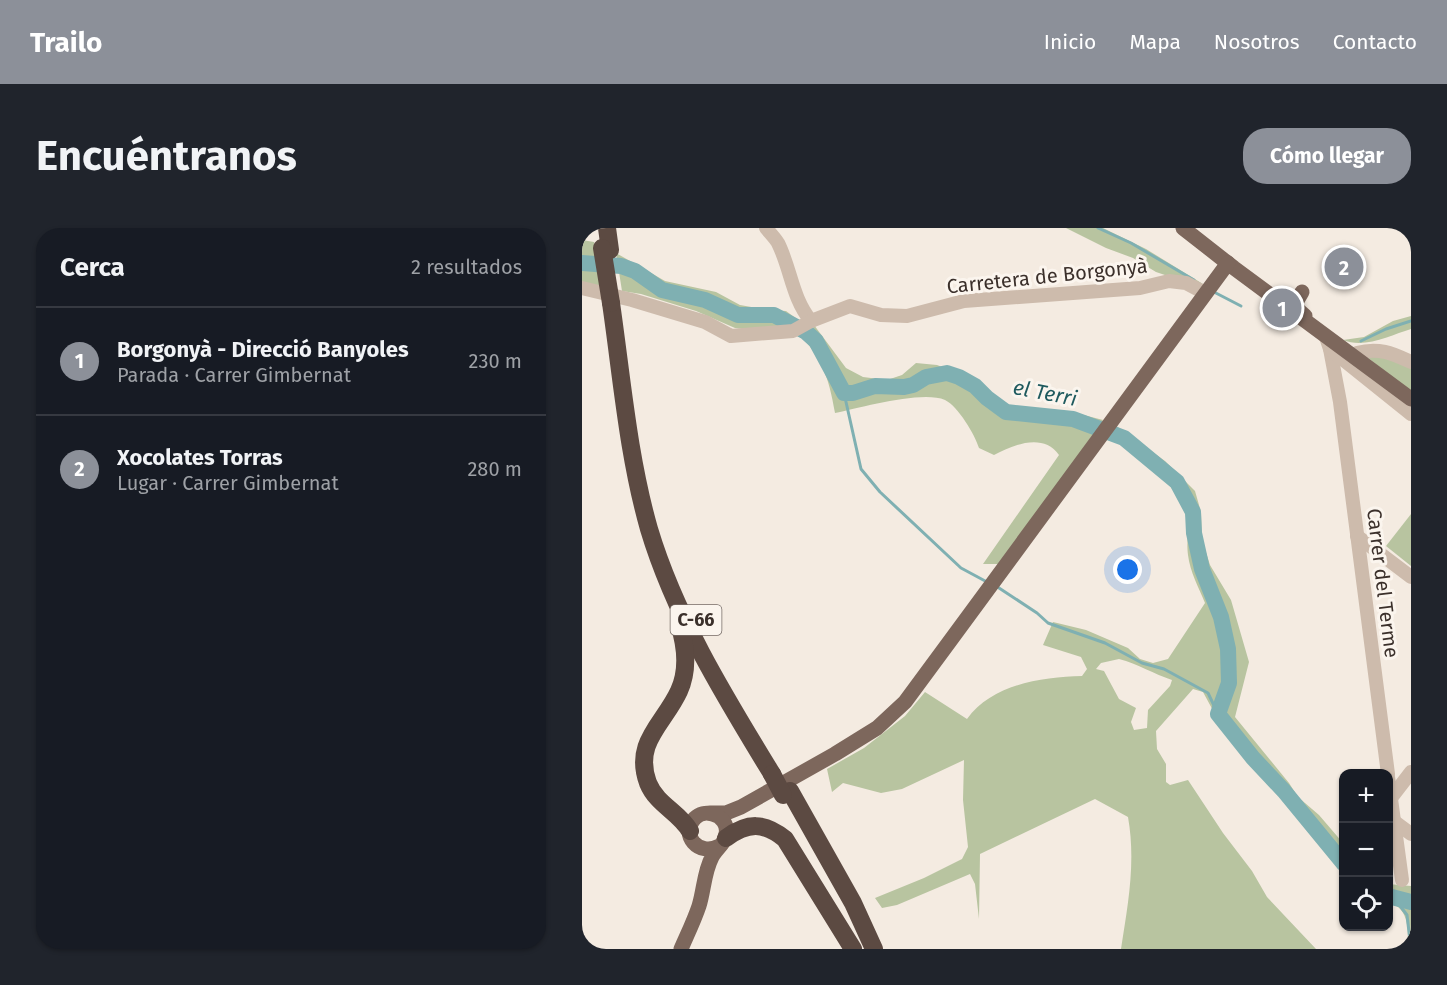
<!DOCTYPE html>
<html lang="es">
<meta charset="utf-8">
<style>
body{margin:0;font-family:"Fira Sans",sans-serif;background:#20242c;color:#f1f3f6}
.controls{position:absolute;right:18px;bottom:18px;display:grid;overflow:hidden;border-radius:12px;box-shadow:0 2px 4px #0004}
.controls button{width:54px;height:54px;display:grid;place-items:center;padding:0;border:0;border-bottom:2px solid #363941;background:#171b24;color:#f1f3f6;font:30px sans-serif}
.you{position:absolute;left:546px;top:342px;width:21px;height:21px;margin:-15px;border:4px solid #fff;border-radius:50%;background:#1a73e8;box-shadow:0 0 0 9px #1a73e833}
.badge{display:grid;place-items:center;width:39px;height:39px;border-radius:50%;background:#8c9099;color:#fff;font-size:20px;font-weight:700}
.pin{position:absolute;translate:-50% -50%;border:3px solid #fff;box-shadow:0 2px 6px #0006}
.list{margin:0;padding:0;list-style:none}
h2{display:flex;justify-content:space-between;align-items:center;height:78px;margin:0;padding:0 24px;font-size:26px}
h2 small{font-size:20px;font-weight:400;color:#9ea1a6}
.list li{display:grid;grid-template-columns:39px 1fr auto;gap:18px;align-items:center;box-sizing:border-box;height:108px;padding:0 24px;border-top:2px solid #363941}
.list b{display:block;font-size:22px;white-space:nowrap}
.list p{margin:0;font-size:20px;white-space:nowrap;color:#9ea1a6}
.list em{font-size:20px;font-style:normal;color:#9ea1a6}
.icon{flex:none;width:33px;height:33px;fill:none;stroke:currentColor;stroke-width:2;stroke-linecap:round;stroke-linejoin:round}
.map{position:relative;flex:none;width:829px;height:721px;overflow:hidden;border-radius:24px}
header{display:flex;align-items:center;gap:36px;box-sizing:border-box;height:84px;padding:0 30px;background:#8c9099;color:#fff}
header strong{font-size:28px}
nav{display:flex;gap:33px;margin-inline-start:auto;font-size:21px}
.intro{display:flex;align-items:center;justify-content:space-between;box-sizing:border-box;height:144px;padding:0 36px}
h1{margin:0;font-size:42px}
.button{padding:15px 27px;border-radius:24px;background:#8c9099;color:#fff;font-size:21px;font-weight:700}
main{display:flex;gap:36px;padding:0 36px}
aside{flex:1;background:#171b24;border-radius:24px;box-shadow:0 2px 4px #0004}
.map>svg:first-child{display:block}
.green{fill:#b8c4a0;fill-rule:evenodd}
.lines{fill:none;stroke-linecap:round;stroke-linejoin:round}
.stream{stroke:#7fb0b2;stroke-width:3}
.river{stroke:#7fb0b2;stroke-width:16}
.minor{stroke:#cdbbac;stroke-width:14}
.major{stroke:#7d675c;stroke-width:15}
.highway{stroke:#5c4a42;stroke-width:18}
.highway-bridge{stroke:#5c4a42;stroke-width:18}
.labels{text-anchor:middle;stroke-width:6;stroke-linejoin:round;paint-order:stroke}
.shield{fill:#fbf5ee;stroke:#756b66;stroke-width:1.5}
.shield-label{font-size:18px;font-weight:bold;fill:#3b302b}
.street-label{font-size:20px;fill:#3b302b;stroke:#fbf5ee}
.water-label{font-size:21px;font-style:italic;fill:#1f5a5e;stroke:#fbf5ee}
</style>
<header>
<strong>Trailo</strong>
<nav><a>Inicio</a><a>Mapa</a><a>Nosotros</a><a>Contacto</a></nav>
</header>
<div class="intro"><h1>Encuéntranos</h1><a class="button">Cómo llegar</a></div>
<main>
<aside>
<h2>Cerca<small>2 resultados</small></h2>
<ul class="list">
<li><span class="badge">1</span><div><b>Borgonyà - Direcció Banyoles</b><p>Parada · Carrer Gimbernat</p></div><em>230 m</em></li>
<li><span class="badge">2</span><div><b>Xocolates Torras</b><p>Lugar · Carrer Gimbernat</p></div><em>280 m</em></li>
</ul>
</aside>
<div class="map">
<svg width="829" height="721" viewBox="0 0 829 721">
<rect width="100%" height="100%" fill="#f4ebe1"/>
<g class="green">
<path d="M484,0H521L564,21L621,56L607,55L574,44L551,30L524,20Z"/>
<path d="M0,12L12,14L19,58L0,55Z"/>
<path d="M34,25L83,53L134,64L158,77L186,82L204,83L215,91L232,97L264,140L281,149L305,152L320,147L334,135L355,137L397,153L420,178L425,180L450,186L490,184L521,192L420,336H401L477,227C461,204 431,217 412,227L397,220C393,207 376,178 363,172C340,162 278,180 253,185C247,149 239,125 210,100L171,102L153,100L114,83L59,66L40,63Z"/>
<path d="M829,88V101C809,107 783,121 761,112L782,109L811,93Z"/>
<path d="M790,126L829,139V164L785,129Z"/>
<path d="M533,197L583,233L613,263L619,284L620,312L628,337L649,372L667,434L653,489L707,555L716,569L737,587L761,615V642L725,595L685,556L677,542L641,501L621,464L611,461L574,503L575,521L584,536V554L588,557L606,552L641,605L670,643L685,669L734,721H539C546,676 554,634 546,589L513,571L398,626L397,691L393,656L388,646L315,677L300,680L293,670L342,650L380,631L386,619L381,572L382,532L320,561L299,565L261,555L250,564L245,541L282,520L323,488L343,464L385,491C410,456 460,449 500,448L505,441L499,429L461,417L471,394L504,402L546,420L558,431L571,435L586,431L623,375C617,360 608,344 606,327C604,311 608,303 603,285C592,249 554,229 525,207ZM537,431C556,436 572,446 590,452L588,458L566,482L565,500L552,502L549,494L554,480L537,471L522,443L514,441L519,435Z"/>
<path d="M829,286V338L804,318Z"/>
<path d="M806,656L829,658V721H826C826,703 828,680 807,675Z"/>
</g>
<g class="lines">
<g class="stream">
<path d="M516,0L549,15L612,52"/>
<path d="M630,63L659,78"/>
<path d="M779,113L804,101L829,93"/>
<path d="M262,165L279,241L298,264L379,340L405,354"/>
<path d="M414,358L455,385L466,395L523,415L560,435L582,441L626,465L636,486"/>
<path d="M812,670L825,687L829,721"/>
</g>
<g class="river">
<path d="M0,35L39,38L53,43L80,62L123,72L156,87H192L224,104L234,113L262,165H271L293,158L322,159L331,157L344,149L365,145L377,149L393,158L405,170L424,184L491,191L542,210L595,254L611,284L612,305L620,341L639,389L646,421L647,455L636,486L671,530L702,563L762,636"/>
<path d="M806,668L829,674"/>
</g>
<g class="minor">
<path d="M184,0C188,5 193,10 196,15C209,41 210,70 229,93"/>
<path d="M0,60L50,72L123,94L149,108L211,103L229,93L268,78L299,87L325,88L382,73L558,60L587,53L604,55L623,65"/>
<path d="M744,109L748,121L758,174L806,546"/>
<path d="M748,121L829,186"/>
<path d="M775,125C796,119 810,125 829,134"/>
<path d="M775,308L829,349"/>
<path d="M806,549L820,652"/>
<path d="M809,570L829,544"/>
<path d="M813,594L829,606"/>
</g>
<g class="major">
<path d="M601,0L652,40L829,171"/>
<path d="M720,64L713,76L715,81L723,88"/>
<path d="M128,585H144L159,579L253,526L295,500L323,474L368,413L646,35"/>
<path d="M99,721C105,707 112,693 117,678C122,662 122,644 130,629C134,621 143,616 144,606C146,597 140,588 130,586C124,584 117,586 113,590C97,607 117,629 137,618"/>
</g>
<g class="highway">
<path d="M25,0L28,22"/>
<path d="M29,75C40,151 46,227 67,301C93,388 143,469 190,546"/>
<path d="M97,396C104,418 107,441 97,463C82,496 51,514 66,555C75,577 97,584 108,603"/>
<path d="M208,563L271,675L292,721"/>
<path d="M144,610C166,594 182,594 203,611L271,721"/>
</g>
<g class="highway-bridge">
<path d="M20,20L29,75"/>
<path d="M190,546L201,567"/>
</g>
</g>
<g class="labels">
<rect class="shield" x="88.5" y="377" width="51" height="30" rx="4.5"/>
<g class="shield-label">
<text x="114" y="398">C-66</text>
</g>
<g class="street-label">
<text transform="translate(465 48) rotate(-6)" y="7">Carretera de Borgonyà</text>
<text transform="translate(801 355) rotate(83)" y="7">Carrer del Terme</text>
</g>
<g class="water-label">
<text transform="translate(463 165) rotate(11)" y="7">el Terri</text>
</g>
</g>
</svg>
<div class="controls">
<button>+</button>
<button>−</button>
<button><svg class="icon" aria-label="locate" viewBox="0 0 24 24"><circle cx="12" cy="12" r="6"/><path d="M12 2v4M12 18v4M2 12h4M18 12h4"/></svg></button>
</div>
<div class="you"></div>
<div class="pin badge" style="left:700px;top:80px">1</div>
<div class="pin badge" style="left:762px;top:39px">2</div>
</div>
</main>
